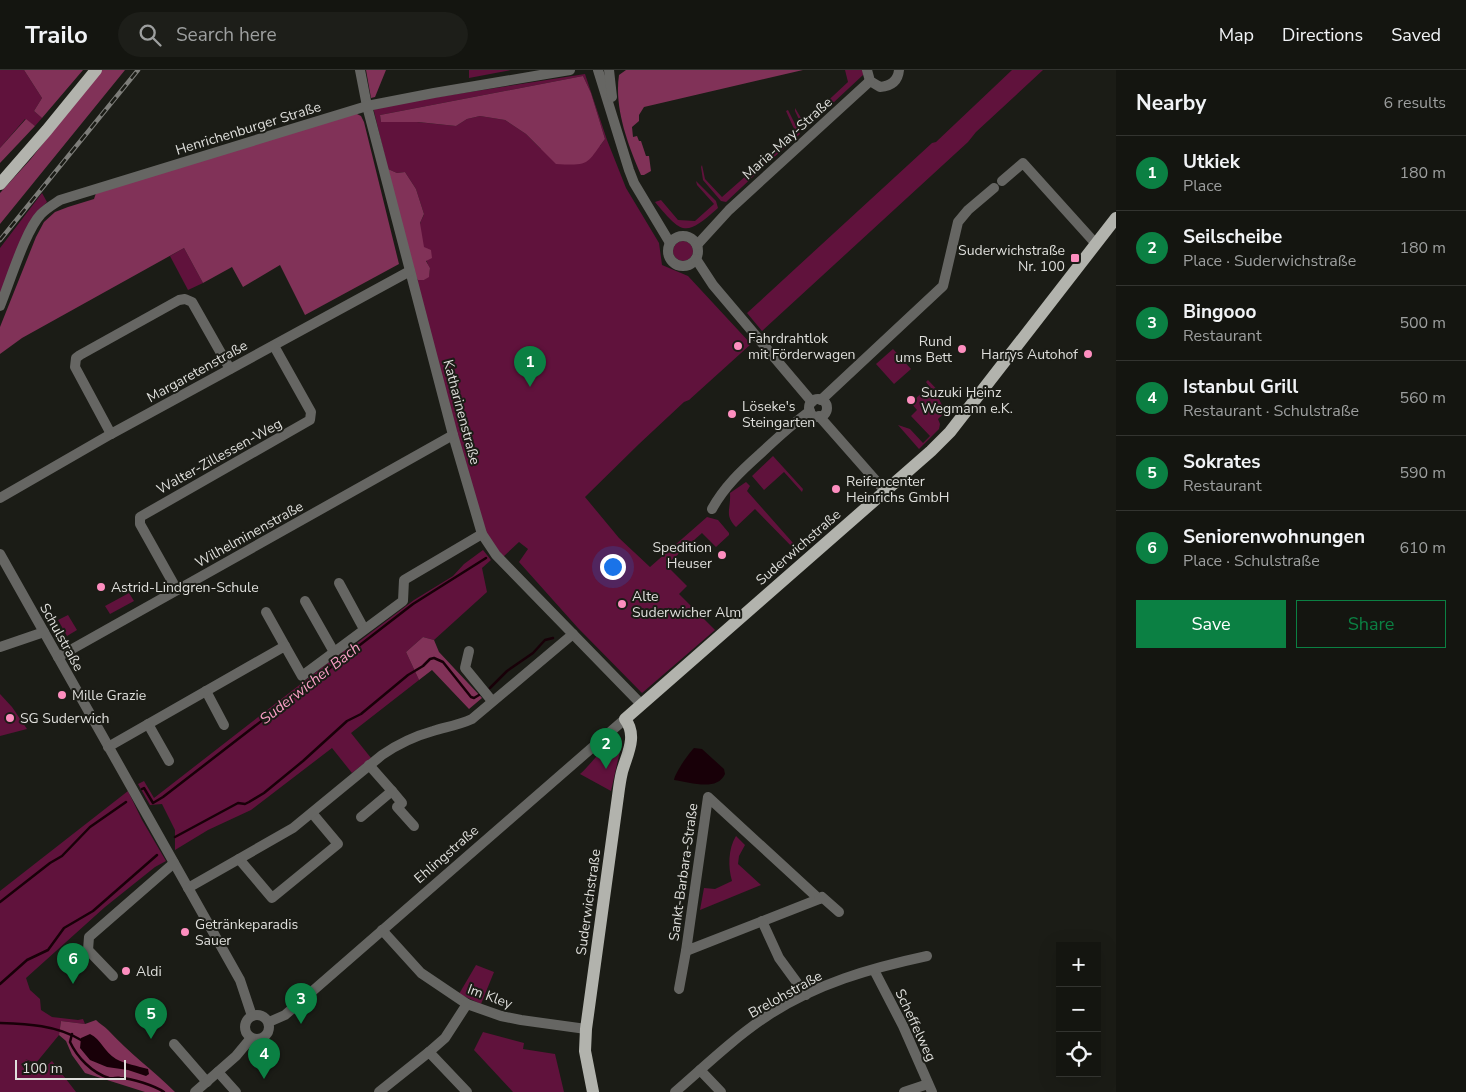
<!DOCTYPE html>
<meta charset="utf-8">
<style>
body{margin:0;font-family:"Nunito Sans",sans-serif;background:#1d1e19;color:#f1f3f6}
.controls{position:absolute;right:15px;bottom:15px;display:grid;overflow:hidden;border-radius:0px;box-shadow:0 5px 20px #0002}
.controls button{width:45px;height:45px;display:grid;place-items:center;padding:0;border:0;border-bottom:1px solid #333430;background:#141510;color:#f1f3f6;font:25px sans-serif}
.scale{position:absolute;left:15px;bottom:12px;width:111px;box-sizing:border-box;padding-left:5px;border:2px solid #dfdfdc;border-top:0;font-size:14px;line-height:18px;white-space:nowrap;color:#dfdfdc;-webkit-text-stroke:4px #1b1c16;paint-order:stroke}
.you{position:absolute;left:612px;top:496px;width:18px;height:18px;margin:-12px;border:4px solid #fff;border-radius:50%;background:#1a73e8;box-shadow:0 0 0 8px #1a73e833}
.badge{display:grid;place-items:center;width:32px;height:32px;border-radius:50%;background:#0b8043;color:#fff;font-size:16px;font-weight:700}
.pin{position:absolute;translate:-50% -41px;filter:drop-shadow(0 1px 2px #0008)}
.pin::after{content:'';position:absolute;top:26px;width:18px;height:15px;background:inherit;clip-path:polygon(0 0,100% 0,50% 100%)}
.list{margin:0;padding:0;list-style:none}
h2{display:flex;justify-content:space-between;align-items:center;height:65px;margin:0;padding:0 20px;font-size:21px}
h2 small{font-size:16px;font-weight:400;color:#9d9f9f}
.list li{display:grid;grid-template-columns:32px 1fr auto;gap:15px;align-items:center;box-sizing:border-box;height:75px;padding:0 20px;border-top:1px solid #333430}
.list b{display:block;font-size:19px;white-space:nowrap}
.list p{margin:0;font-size:16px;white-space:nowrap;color:#9d9f9f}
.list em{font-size:16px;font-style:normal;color:#9d9f9f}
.actions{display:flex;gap:10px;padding:15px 20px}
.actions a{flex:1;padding:11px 0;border:1px solid #0b8043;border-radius:0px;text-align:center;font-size:18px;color:#0b8043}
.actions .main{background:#0b8043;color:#fff}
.icon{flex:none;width:28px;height:28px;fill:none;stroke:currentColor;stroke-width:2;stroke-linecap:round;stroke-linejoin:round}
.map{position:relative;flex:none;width:1116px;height:1022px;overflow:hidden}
header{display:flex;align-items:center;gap:30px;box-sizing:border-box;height:70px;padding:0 25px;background:#141510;border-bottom:1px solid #333430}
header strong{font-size:24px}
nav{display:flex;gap:28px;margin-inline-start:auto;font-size:18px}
.search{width:350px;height:45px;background:#1d1e19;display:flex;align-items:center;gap:12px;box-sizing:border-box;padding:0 18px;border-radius:28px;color:#9d9f9f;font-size:19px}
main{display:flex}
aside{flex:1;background:#141510}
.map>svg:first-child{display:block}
.green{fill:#60123c;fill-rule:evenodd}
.forest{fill:#813258}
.water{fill:#180008}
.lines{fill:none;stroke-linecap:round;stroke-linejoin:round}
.stream{stroke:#180008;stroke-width:2.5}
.minor{stroke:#666663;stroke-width:10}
.major{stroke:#b2b3ad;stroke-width:12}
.rail-casing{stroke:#7d7d79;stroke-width:4.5}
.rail{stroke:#1b1c16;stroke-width:2.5;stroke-dasharray:8;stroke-linecap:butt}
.poi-dot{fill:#fd8ebf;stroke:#1b1c16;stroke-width:2}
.labels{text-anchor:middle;stroke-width:4;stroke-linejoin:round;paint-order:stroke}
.street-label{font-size:14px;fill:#dfdfdc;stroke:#1b1c16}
.poi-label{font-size:14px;fill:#dfdfdc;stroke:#1b1c16;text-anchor:start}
.water-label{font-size:15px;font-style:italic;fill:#f99ec5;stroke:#1b1c16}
</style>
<header>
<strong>Trailo</strong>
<div class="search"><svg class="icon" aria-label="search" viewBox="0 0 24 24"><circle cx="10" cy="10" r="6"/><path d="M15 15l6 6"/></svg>Search here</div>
<nav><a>Map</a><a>Directions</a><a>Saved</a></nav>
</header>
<main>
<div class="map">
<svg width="1116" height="1022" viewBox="0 0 1116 1022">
<rect width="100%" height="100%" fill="#1b1c16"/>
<g class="green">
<path d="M0,0H24L42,28L34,41L42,48L35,56L25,49L0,78Z"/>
<path d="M469,0H511L469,8Z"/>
<path d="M845,0H863V5L804,60L795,41V38L804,53L848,12Z"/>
<path d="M1012,0H1043L976,62L968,72L762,261L747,243L932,73L936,72Z"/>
<path d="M585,4L607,70L626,118L659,173L662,195L688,206L751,274L689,330L684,332L639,374L585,427L619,468L650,497L707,447L718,450L729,463V465L716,477L702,463L666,495L687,516L679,524L715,560L642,623L578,558L519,492L528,479L519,472L503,487L484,461L412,201L373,37ZM583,6L591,23L605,69L600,76L541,79L526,64L505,50L480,46L467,49L456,56L417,52H381L380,45ZM388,99L397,103L405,102L416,119L424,144C423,148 420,151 420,155C420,166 424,189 430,198L429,206L424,210Z"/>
<path d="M788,40L800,64L762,98L760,93L795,61L786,41Z"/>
<path d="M702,95L705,109L722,127L756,97L759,101L726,132L721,131L703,110L701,97Z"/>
<path d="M696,111L716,131L718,138C685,167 683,165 655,132L661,130L678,150L695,151L714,134L697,115Z"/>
<path d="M42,123L47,132L37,142L0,225V178Z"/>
<circle cx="683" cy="181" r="10"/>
<path d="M184,178L203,213L188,220L170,186Z"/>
<path d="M893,279L911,299L894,314L876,294Z"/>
<path d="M928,310L943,326L939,329L944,339L942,345L938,349L940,354L939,359L919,379L898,355L910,359L923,373L930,366L911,346L917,340L911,333L929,316L926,312Z"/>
<path d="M773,386L803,419L802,422L784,402L764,420L752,406Z"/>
<path d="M746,412L750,416L747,421L801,482L799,484L755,439L736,457C724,445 731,440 730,423Z"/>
<path d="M483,480L491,490L482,498L487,522L434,570L423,567L406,582L419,610L351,663L371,688L352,703L332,678L251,740L208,760L175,780V760L162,734L150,735L138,714L144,711L154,728L351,575L353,576L414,530L453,506L464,494Z"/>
<path d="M129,523L134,531L110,544L105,536Z"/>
<path d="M68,545L77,560L67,566L58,550Z"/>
<path d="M0,624L12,637L27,659L0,666Z"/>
<path d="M620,668L622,672L611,721L580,704C592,694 605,672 620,668Z"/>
<path d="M128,721L142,750L166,791L155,797L105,837L26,908L30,920L40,929L41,940L52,947L78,950L83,949L85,954L61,951L59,965L36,993L25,989L43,999L52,991L76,1022H0V821Z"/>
<path d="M736,766L745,775L739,786L738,794L761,815L700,840L704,818L715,819L732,811C728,797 728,779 736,766Z"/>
<path d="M476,895L494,902L481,934L459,924Z"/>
<path d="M483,962L524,973L523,979L555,984L564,1022H513L474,980Z"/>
</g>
<g class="forest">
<path d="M24,0H83L42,48L34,41L42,28Z"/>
<path d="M101,0H125L0,154V123L30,90Z"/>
<path d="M366,0H386L375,27L371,28Z"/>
<path d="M626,0H803L644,37L639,45V51L632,57L633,67L637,66L639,71H641L646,86H649L651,101L644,105H641C628,75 614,38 619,5Z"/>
<path d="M583,6L591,23L605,69C586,94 591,96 556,94L526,64L505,50L480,46L467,49L456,56L418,52H381L380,45Z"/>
<path d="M355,43L361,46L364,52L399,194L305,245L280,195L243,217L232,197L203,213L184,178L22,268L0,284V257L36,167L44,152L55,142L68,137L94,129L96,123Z"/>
<path d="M26,49L35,56L0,93V78Z"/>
<path d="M388,99L397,103L405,102L416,119L424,144L420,153L424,177L431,180L432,188L426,191L430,198L429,207L424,210H418L414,203Z"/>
<path d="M423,567L434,570L439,582L482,628L469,639L432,600L419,610L406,582Z"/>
<path d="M96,950C100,954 104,956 108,960C129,983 153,1000 175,1022H145L85,1003L72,985L66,971L59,965L61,951L85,954Z"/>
</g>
<g class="water">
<path d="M694,678L702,679L724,699L725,704C717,722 690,712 674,710C675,703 688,684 694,678Z"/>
<path d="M90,964C101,969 104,982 116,989C125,994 138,996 148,999L149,1004L146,1006L128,1000L107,997L90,990L80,978L81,968Z"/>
</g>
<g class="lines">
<g class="stream">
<path d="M490,618L507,601L533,583L545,570L553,568"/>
<path d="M142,719L144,718L153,733L163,727L413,534L486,488"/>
<path d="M175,767L238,733L245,734L249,732L264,723L303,691L347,651L361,644L408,605L423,596L430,589L434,588L443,592L471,627L474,628L479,625"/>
<path d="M0,832L50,793L62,786L90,757L126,732"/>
<path d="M0,914L27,890L48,880L64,858L93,841L157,785"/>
<path d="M0,953C28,954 56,955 81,970"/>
<path d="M72,964L70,972C77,987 92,1003 109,1008C113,1009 117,1007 120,1008C132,1008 155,1016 164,1022"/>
</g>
<g class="minor">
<path d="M360,0L367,36L453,365L482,464L496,485L641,634"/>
<path d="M598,0L629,100L634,113L670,173"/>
<path d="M609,0L612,27"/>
<path d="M867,0L870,11L880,17C891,16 898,11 899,0"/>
<path d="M1002,111L1023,93L1096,174"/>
<circle cx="683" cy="181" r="15"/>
<path d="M697,175L729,140L870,11"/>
<path d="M696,189L713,215L812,332"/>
<path d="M0,236C10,212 25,161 41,144C47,138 54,134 60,130L367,36L434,23L570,0"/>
<circle cx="818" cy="338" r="9"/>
<path d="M821,330L943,216L958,152L968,140L994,118"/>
<path d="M819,346L885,421"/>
<path d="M111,364L75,297L76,288L80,285L179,230L185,229L192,232L230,299"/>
<path d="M0,428L111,364L410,201"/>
<path d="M712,439C724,417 741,401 760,384C776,369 792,354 810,341"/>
<path d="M0,484L240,910L252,946"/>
<path d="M339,513L364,559"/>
<path d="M177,520L140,454V447L310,350L311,342L274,276"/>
<path d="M305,531L334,582"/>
<path d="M266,542L285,576"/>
<path d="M0,577L44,562"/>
<path d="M469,581L465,598L492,631"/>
<path d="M58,587L453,365"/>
<path d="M206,621L224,655"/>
<path d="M148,654L169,691"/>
<path d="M108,677L285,576L302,606L403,531L404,510L482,464"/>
<path d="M392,721L402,733L397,737L414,756"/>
<path d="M708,727L819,829L686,881Z"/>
<path d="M361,747L392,721L369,695"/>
<path d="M239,789L272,828L338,774L312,743"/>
<path d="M188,818L293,758L382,685C398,674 415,666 433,661C446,657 459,655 472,649L573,564"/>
<path d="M819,829L822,827L839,842"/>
<path d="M762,851L779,888L806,925"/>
<path d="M382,860L421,903L467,934L501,946L521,950L586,959"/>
<path d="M874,900L903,956L932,1022"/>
<path d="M113,906L88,880L89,867L174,793"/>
<path d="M679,919L686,881"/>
<circle cx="257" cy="957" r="12"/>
<path d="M269,952L285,945L625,649"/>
<path d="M174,974L207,1012"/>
<path d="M429,982L445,968L467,934"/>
<path d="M700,1000L721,1022"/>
<path d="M218,1002L236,1022"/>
<path d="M195,1022L236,986L251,968"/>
<path d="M379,1022L429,982L467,1022"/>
<path d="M675,1022C705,996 734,968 767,946C815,914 871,898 927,886"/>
<path d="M904,1022L928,1014"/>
</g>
<g class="major">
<path d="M0,114L47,60L96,0"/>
<path d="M593,1022L585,981L586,959L618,726C619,718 620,710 622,702C627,684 638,666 625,649L931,381L950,362L1116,148"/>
</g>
<g class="rail-casing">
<path id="rail" d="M0,170L138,0"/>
</g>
<use href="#rail" class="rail"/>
</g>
<g class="poi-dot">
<rect x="1070" y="183" width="10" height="10" rx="2.5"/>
<circle cx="738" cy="276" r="5"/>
<circle cx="962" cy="279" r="5"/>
<circle cx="1088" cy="284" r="5"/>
<circle cx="911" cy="330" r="5"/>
<circle cx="732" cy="344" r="5"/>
<circle cx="836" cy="419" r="5"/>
<circle cx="722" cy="485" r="5"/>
<circle cx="101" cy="517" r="5"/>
<circle cx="622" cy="534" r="5"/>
<circle cx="62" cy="625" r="5"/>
<circle cx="10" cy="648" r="5"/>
<circle cx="185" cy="862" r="5"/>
<circle cx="126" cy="901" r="5"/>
</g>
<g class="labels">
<g class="street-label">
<text transform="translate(248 58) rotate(-17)" y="5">Henrichenburger Straße</text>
<text transform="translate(787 68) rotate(-42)" y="5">Maria-May-Straße</text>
<text transform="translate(197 301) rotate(-29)" y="5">Margaretenstraße</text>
<text transform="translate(462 342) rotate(75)" y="5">Katharinenstraße</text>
<text transform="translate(219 386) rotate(-29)" y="5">Walter-Zillessen-Weg</text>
<text transform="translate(249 464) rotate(-29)" y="5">Wilhelminenstraße</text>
<text transform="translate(798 477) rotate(-41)" y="5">Suderwichstraße</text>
<text transform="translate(62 567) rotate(61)" y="5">Schulstraße</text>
<text transform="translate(446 784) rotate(-41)" y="5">Ehlingstraße</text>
<text transform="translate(683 802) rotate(-82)" y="5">Sankt-Barbara-Straße</text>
<text transform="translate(588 832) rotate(-82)" y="5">Suderwichstraße</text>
<text transform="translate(785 924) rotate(-29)" y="5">Brelohstraße</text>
<text transform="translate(490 926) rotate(20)" y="5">Im Kley</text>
<text transform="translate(916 955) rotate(65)" y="5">Scheffelweg</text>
</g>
<g class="poi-label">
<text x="1065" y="185" text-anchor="end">Suderwichstraße<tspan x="1065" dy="16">Nr. 100</tspan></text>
<text x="748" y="273">Fahrdrahtlok<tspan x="748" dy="16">mit Förderwagen</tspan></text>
<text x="952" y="276" text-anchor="end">Rund<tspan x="952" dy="16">ums Bett</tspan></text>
<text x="1078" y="289" text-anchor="end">Harrys Autohof</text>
<text x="921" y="327">Suzuki Heinz<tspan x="921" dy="16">Wegmann e.K.</tspan></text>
<text x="742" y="341">Löseke's<tspan x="742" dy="16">Steingarten</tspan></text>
<text x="846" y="416">Reifencenter<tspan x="846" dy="16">Heinrichs GmbH</tspan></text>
<text x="712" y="482" text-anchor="end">Spedition<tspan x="712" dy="16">Heuser</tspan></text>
<text x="111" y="522">Astrid-Lindgren-Schule</text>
<text x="632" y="531">Alte<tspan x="632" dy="16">Suderwicher Alm</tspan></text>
<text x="72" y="630">Mille Grazie</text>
<text x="20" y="653">SG Suderwich</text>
<text x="195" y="859">Getränkeparadis<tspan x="195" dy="16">Sauer</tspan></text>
<text x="136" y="906">Aldi</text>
</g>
<g class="water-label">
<text transform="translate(310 613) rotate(-38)" y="5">Suderwicher Bach</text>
</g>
</g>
</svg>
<div class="controls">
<button>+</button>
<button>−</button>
<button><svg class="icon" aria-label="locate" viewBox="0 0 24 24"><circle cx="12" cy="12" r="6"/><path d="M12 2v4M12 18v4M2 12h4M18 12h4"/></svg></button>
</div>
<div class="scale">100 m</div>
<div class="you"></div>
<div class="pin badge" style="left:530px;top:317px">1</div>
<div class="pin badge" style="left:606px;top:699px">2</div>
<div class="pin badge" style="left:301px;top:954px">3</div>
<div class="pin badge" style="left:264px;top:1009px">4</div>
<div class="pin badge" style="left:151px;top:969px">5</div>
<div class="pin badge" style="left:73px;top:914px">6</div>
</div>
<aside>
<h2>Nearby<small>6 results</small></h2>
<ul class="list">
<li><span class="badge">1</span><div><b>Utkiek</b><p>Place</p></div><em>180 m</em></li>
<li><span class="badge">2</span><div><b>Seilscheibe</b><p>Place · Suderwichstraße</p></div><em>180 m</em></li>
<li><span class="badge">3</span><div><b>Bingooo</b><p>Restaurant</p></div><em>500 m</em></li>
<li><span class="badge">4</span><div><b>Istanbul Grill</b><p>Restaurant · Schulstraße</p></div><em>560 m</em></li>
<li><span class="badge">5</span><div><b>Sokrates</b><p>Restaurant</p></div><em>590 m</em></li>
<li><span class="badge">6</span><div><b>Seniorenwohnungen</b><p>Place · Schulstraße</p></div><em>610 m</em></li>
</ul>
<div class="actions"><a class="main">Save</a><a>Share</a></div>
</aside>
</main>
